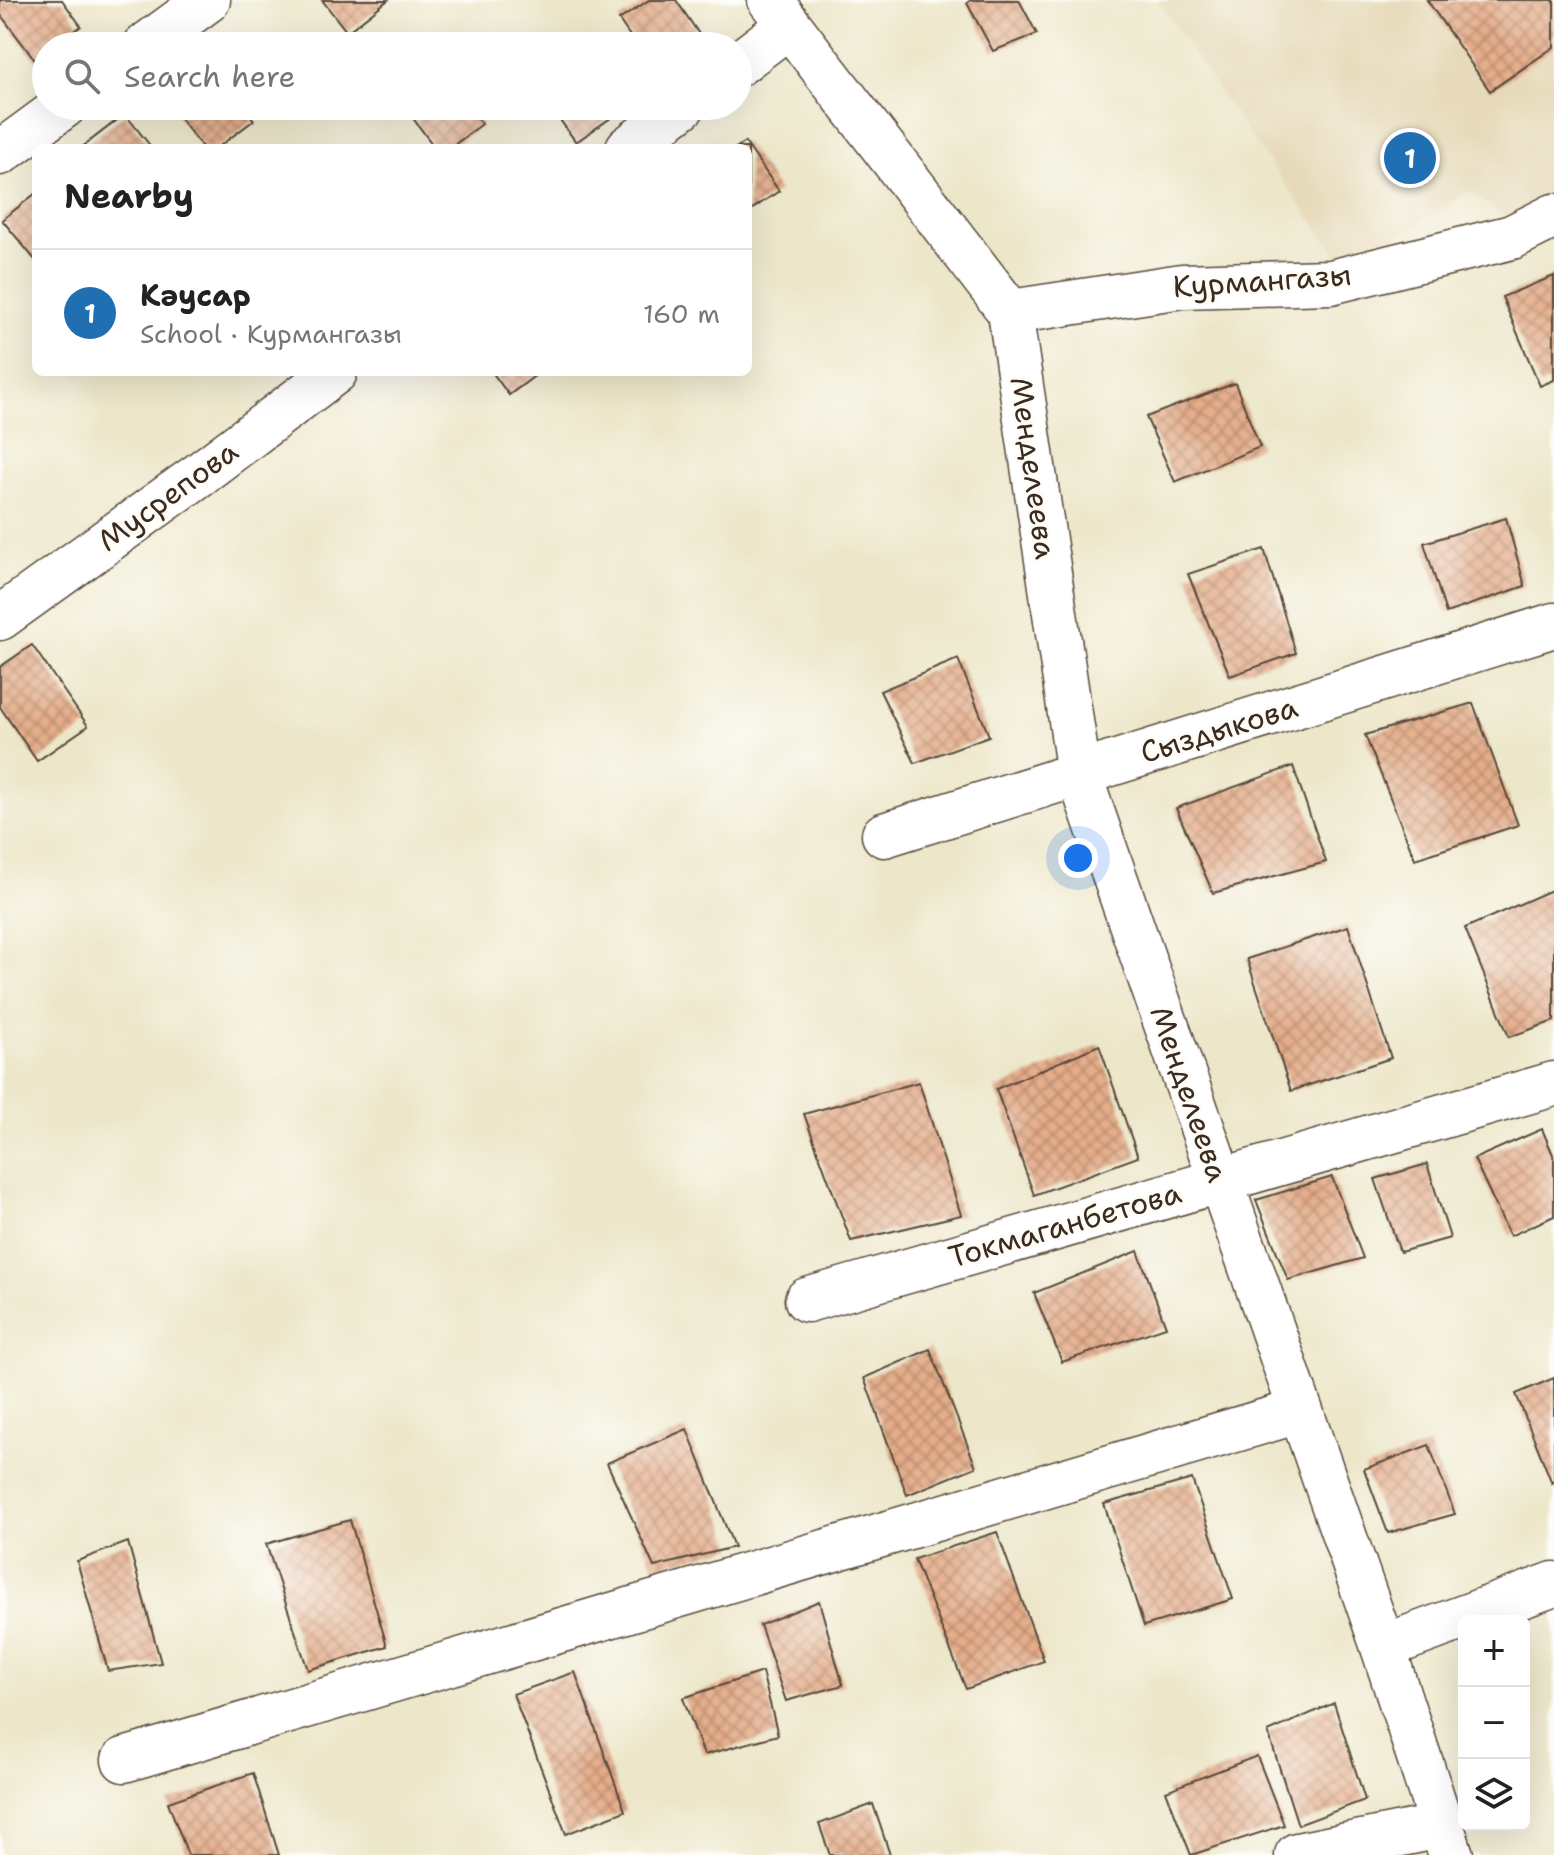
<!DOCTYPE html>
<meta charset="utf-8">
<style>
body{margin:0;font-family:"Shantell Sans",sans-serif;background:#f2f2f2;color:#222}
.controls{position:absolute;right:24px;bottom:24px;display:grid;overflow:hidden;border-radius:12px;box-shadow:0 8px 32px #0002}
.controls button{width:72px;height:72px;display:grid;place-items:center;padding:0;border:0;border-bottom:2px solid #e0e0e0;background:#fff;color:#222;font:40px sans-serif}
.you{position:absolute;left:1078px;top:858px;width:28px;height:28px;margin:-20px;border:6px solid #fff;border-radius:50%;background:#1a73e8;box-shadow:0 0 0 12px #1a73e833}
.badge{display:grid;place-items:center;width:52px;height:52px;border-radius:50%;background:#1f6fb2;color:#fff;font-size:26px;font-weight:700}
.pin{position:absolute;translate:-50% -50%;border:4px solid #fff;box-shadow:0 2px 8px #0006}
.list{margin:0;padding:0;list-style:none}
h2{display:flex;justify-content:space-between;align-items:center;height:104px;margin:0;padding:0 32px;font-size:34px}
h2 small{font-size:26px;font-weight:400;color:#767676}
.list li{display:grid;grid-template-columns:52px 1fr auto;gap:24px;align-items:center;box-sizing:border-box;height:128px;padding:0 32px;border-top:2px solid #e0e0e0}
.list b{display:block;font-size:30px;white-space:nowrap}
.list p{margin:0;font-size:26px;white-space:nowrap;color:#767676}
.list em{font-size:26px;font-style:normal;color:#767676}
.icon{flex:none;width:44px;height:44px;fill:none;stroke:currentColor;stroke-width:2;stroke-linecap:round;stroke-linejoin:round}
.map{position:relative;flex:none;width:1554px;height:1855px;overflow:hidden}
.search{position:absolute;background:#fff;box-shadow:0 8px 32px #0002;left:32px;top:32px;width:720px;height:88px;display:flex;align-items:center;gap:20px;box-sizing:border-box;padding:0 28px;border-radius:44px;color:#767676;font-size:30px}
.panel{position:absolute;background:#fff;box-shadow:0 8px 32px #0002;left:32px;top:144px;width:720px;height:232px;border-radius:12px}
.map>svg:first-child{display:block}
.built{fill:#e7daba}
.building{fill:url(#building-cross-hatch)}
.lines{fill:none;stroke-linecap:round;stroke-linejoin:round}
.minor-casing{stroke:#564638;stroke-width:47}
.minor{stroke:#fff;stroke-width:44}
.labels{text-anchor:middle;stroke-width:6;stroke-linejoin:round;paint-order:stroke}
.street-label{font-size:30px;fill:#3b2a1e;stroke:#fdfcf7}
</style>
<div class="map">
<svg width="1554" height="1855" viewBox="0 0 1554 1855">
<defs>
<pattern id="building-cross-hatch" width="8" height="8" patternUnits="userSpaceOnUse" patternTransform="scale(2)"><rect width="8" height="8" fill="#e5ad8a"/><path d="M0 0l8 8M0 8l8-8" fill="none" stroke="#bb8d70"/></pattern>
</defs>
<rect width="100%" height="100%" fill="#fdfcf7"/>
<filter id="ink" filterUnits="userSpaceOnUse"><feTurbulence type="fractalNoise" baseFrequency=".0125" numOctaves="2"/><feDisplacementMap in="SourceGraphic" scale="16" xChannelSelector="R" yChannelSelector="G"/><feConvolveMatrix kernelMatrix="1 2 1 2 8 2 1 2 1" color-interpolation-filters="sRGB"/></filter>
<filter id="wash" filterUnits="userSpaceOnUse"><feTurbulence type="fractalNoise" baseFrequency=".006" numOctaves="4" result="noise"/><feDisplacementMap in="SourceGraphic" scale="32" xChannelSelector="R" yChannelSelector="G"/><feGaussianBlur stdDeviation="1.8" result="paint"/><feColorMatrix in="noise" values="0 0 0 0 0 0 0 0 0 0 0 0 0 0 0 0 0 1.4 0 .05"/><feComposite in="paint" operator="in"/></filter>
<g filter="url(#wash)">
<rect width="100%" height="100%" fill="#ede7ca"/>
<path class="built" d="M1157,0H1554V192L1509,221L1470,191L1347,268L1242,125Z"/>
<g id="blocks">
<g class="building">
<path d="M0,0H62L81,26L54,46H46V52L35,60L0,14Z"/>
<path d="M322,0H388L347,32Z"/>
<path d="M649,0H676L701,37L687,46H637L619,20Z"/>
<path d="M971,0H1019L1037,34L993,51L967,3Z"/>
<path d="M1427,0H1554V47L1490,91Z"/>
<path d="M170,106H243L254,120L217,148H203Z"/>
<path d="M404,106H468L482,124L450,148H435Z"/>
<path d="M550,106H628L576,142Z"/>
<path d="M125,114L152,148H81Z"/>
<path d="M745,142L779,191L748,212V148H736Z"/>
<path d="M36,193V261L2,220Z"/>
<path d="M1554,276V380L1540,386L1502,297Z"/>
<path d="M492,372H540L509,395Z"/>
<path d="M1235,383L1260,447L1175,482L1146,417Z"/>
<path d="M1506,518L1525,586L1446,613L1424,543Z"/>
<path d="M1264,549L1296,653L1230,676L1188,574Z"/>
<path d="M32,645L88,726L37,761L0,707V667Z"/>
<path d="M958,659L989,736L915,763L880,691Z"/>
<path d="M1473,703L1518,825L1415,859L1365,735Z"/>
<path d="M1293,766L1326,862L1213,893L1176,808Z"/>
<path d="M1554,889V1021L1509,1037L1465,928Z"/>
<path d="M1348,926L1391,1058L1291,1091L1247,959Z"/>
<path d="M1099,1045L1138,1157L1034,1195L996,1089Z"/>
<path d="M919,1082L961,1215L851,1241L804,1114Z"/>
<path d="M1542,1129L1554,1157V1216L1510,1236L1474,1159Z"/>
<path d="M1427,1164L1450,1238L1400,1252L1375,1179Z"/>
<path d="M1332,1177L1363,1258L1288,1280L1256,1200Z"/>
<path d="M1138,1251L1166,1327L1062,1362L1034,1293Z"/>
<path d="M930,1349L976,1467L907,1495L864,1378Z"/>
<path d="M1554,1378V1482L1552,1483L1516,1394Z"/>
<path d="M687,1429L734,1547L654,1567L607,1463Z"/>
<path d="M1429,1445L1455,1514L1388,1533L1364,1469Z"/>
<path d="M1192,1479L1233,1599L1144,1626L1104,1504Z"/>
<path d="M350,1520L387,1646L308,1670L266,1544Z"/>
<path d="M997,1532L1044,1661L966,1689L914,1559Z"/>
<path d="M128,1542L161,1663L108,1671L77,1561Z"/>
<path d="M819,1601L843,1685L786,1701L760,1625Z"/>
<path d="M575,1672L625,1811L566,1834L513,1694Z"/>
<path d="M762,1672L778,1735L704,1755L683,1698Z"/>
<path d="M1334,1703L1365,1800L1298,1825L1268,1732Z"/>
<path d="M1257,1756L1284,1825L1191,1855L1166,1791Z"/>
<path d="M253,1773L279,1855H188L168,1802Z"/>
<path d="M873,1804L890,1855H830L819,1824Z"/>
</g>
</g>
</g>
<g filter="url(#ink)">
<use href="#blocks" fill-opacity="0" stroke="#564638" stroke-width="2"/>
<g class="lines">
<g class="minor-casing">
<g id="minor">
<path d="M770,0L1010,312L1079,774L1383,1647L1451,1855"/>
<path d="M145,46L208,0"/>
<path d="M738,64L788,26"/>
<path d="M628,148L683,106"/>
<path d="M0,153L64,106"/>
<path d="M1010,312L1182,286L1331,282L1512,237L1554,216"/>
<path d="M0,618L200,474L335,372"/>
<path d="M884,835L1554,625"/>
<path d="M807,1300L1554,1084"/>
<path d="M1383,1647L1554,1584"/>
<path d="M124,1760L1299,1411"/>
<path d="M1297,1855L1441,1826"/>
</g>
</g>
<use href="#minor" class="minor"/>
</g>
</g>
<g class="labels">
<g class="street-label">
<text transform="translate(1262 281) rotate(-4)" y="10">Курмангазы</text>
<text transform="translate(1033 468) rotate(82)" y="10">Менделеева</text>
<text transform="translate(168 496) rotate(-36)" y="10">Мусрепова</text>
<text transform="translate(1219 730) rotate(-17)" y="10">Сыздыкова</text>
<text transform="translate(1189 1094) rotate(71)" y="10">Менделеева</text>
<text transform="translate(1065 1225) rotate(-16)" y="10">Токмаганбетова</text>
</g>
</g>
</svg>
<div class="controls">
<button>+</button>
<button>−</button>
<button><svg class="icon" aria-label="layers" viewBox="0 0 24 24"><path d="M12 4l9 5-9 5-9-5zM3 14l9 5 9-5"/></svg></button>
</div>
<div class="you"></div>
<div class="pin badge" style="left:1410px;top:158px">1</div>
<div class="search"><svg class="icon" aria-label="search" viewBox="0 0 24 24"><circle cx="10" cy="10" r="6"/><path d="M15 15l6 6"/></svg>Search here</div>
<section class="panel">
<h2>Nearby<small></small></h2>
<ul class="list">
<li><span class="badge">1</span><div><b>Кәусар</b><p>School · Курмангазы</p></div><em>160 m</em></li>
</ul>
</section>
</div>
